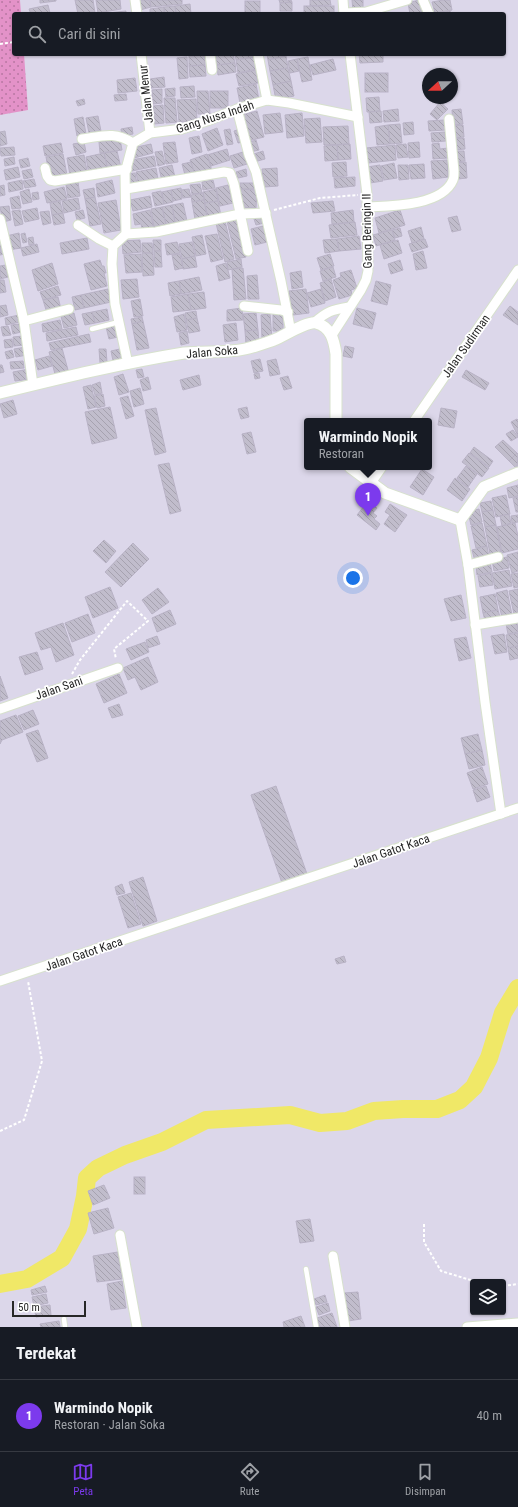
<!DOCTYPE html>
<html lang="id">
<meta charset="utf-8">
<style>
body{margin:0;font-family:"Roboto Condensed",sans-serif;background:#242831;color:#f1f3f6}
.controls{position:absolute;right:12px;bottom:12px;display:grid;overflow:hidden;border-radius:4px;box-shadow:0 1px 3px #0004}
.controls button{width:36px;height:36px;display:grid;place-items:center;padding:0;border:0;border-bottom:1px solid #363941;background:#171b24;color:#f1f3f6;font:20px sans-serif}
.compass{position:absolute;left:422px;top:68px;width:36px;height:36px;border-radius:50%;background:#171b24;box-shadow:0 1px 3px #0004;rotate:249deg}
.scale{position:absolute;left:12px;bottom:10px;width:74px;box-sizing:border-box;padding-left:4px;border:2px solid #272727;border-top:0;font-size:11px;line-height:14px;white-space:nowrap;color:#272727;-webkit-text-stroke:3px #fff;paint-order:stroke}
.you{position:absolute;left:353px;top:578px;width:14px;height:14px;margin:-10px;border:3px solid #fff;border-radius:50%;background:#1a73e8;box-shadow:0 0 0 6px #1a73e833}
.badge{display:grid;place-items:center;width:26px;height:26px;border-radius:50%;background:#7c3aed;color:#fff;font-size:13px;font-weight:700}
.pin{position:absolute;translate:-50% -33px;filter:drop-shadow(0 1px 2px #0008)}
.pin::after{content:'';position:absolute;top:21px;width:14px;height:12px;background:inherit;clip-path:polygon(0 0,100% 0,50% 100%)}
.popup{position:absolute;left:304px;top:418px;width:128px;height:52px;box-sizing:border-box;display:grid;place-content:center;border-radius:4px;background:#171b24;filter:drop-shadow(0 1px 3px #0005);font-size:13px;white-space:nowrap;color:#9ea1a6}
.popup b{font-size:15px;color:#f1f3f6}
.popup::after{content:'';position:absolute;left:50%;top:100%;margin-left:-8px;border:8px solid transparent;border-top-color:#171b24}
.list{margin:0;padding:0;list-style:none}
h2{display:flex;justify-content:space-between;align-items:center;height:52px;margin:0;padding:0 16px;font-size:17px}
h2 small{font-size:13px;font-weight:400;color:#9ea1a6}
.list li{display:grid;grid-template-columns:26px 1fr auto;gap:12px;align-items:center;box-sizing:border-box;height:72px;padding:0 16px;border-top:1px solid #363941}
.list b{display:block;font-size:15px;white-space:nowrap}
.list p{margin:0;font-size:13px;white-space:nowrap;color:#9ea1a6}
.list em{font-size:13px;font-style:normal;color:#9ea1a6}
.icon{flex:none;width:22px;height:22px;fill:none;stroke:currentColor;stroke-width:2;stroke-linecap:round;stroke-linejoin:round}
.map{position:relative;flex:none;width:518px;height:1327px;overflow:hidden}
.search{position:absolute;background:#171b24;box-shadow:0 1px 3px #0004;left:12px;right:12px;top:12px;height:44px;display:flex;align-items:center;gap:10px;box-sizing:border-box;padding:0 14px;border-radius:4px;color:#9ea1a6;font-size:15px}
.sheet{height:124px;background:#171b24}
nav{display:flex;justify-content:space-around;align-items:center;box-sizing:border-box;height:56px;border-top:1px solid #363941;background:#171b24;font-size:11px;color:#9ea1a6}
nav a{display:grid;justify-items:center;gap:2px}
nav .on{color:#7c3aed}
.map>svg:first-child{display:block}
.grass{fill:url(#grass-dots)}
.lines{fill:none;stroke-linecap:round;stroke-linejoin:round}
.river{stroke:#f0e867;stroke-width:18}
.building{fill:url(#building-back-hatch);stroke:#b8b2c5}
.service-casing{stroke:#d7e1cd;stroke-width:6}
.minor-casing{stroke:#d7e1cd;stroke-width:11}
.tertiary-casing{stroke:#d7e1cd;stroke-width:13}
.path{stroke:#fff;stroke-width:2;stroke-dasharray:3 2;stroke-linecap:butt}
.service{stroke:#fff;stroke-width:4.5}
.minor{stroke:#fff;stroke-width:9}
.tertiary{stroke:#fff;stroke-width:11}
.labels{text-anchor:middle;stroke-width:3.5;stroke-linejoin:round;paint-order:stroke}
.street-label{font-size:12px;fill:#272727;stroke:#fff}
</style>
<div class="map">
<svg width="518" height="1327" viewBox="0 0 518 1327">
<defs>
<pattern id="grass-dots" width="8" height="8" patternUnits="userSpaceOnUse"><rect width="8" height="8" fill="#e392c8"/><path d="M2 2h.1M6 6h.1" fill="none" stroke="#b877a2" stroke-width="1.8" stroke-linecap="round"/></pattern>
<pattern id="building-back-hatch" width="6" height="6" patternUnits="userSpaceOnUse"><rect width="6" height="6" fill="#c1bdcc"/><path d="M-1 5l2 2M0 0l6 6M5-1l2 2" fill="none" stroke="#a6a2af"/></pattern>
</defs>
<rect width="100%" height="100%" fill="#dcd7ea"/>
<path class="grass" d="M0,0H20L21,14H14V54H24L28,110L0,115Z"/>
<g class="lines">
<path class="river" d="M0,1284L27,1279L62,1258L78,1229L85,1196L87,1178L98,1168L125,1155L162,1142L206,1120L290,1115L320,1123L347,1121L374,1111L403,1109H437L460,1100L474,1087L489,1058L503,1013L518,988"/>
</g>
<g class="building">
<path d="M40,0H56V1L40,3Z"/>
<path d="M75,0H93L95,13L78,14Z"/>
<path d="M96,0H120L121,9L98,13Z"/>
<path d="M138,0H149L151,7L140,10Z"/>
<path d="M150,0H182V4L151,7Z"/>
<path d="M279,0H291L292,2L280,3Z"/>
<path d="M310,0H330L331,5L310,6Z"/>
<path d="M352,0H363V10L353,11Z"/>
<path d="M419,0L424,13L410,14L408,3Z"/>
<path d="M443,0H450L452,10L435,13L432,2Z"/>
<rect x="245" y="1" width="15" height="13"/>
<path d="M292,2V11H280V3Z"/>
<path d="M190,4L191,14H176L175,6Z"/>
<path d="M48,5L50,13L31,14L29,9Z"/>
<path d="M175,6L176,14H164V7Z"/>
<rect x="304" y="6" width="30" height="8"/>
<path d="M164,7V14H150V9Z"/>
<path d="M126,11V14H100Z"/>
<path d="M450,11L451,14H435Z"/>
<path d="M188,54H205V55L189,56Z"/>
<path d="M226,54H233L235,63L217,65L215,56Z"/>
<path d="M235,54H254L255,57L236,60Z"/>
<path d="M267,54H286V56L268,60Z"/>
<path d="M359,54H383V62L360,63Z"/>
<path d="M205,55V65L189,66V56Z"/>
<path d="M286,56L288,68L270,71L268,60Z"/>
<path d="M187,57L188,78L179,79L177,58Z"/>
<path d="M255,57L257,69L238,73L236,60Z"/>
<path d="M308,57L312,80L302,82L297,59Z"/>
<path d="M297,59L299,71L290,73L288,61Z"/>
<path d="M333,59L336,70L313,75L310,65Z"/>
<path d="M235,63L236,72L218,75L217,65Z"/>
<path d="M205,65L206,76L190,77L189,66Z"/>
<path d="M288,68L291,81L273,85L270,71Z"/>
<path d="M256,70L258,83L239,86L236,74Z"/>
<rect x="365" y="73" width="23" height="19"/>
<path d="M164,77L165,87L151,88L150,79Z"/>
<path d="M135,78L137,91L118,93L117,80Z"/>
<path d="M291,81L294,96L276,100L273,85Z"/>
<path d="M256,84L259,100L240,103L237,88Z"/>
<path d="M194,86L195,97L181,98L180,87Z"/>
<path d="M175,88V96L166,97L165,89Z"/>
<path d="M162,89V103L153,104L152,90Z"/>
<path d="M197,91H208L210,114H198Z"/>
<rect x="210" y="91" width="18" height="17"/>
<path d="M126,94L127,100L115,101L114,95Z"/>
<path d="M379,97L380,111L367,112L366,98Z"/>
<path d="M164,98H175L177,122L166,123Z"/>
<path d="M84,99L85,104L78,106L76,101Z"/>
<path d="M196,99L197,121L179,122L177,100Z"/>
<path d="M440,102L448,109L437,120L430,114Z"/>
<path d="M163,105L164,123L154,124L153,106Z"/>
<path d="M398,109L399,121L384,122L383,111Z"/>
<path d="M461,109L463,124L453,125L452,110Z"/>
<path d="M257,111L264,137L248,141L241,115Z"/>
<path d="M381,111L382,122L370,123L369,112Z"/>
<path d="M280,113L283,132L265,134L263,115Z"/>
<path d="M302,113L304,136L287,138L285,115Z"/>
<path d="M98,116L101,131L89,133L86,118Z"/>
<path d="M83,117L86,134L77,136L74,119Z"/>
<path d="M320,118L322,142L306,143L304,119Z"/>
<path d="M445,120L446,130L429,131L428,121Z"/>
<path d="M413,122L414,134L404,135L403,123Z"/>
<path d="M400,124L402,143L390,144L388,125Z"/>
<path d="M388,125L390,144L377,145L375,127Z"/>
<path d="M463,125L464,137L454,138L453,126Z"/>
<path d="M348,126L349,144L324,145L323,127Z"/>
<path d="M132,127L133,134L122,136L121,129Z"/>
<path d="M217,128L223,145L208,151L202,134Z"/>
<path d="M230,129L233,144L227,145L224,130Z"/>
<path d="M240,129L243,142L238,143L234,131Z"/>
<path d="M5,131L7,144L0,146V132Z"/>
<path d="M445,132L446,141L432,142L431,133Z"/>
<path d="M199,136L202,152L192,154L189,138Z"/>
<path d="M464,138L465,149L455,150L454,139Z"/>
<path d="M120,139L122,150L100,153L99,142Z"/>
<path d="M256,140L259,150L250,152L247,143Z"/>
<path d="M84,142L86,152L76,155L73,144Z"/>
<path d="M175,142L178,162L166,164L163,143Z"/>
<path d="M419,142L420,157L409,158L408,143Z"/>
<path d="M61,143L63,153L45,156L43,146Z"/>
<path d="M439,143L440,149L448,148V158L433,159L432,144Z"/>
<path d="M151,144L153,153L134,158L132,148Z"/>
<path d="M350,144L351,159L338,160L337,145Z"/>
<path d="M406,144L408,157L398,158L396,145Z"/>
<path d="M337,145L338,160L325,161L324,146Z"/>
<path d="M395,145L396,160L368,163L366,148Z"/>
<path d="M14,147L15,155L1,156L0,148Z"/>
<path d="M227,149L230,160L211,166L207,155Z"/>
<path d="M117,151L121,168L108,171L104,153Z"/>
<path d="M162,151L165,164L158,166L155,152Z"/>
<path d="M263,151L265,159L254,162L251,155Z"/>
<path d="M455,151H464L465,161L456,162Z"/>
<path d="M243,152L247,164L234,168L230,156Z"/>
<path d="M104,153L108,171L89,175L86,157Z"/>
<path d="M63,154L67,175L50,178L46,157Z"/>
<path d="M207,154L212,171L195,176L190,160Z"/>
<path d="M84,155L87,171L70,175L67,158Z"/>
<path d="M154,156L156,166L132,171L131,160Z"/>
<path d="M14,157L15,164L5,166L4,159Z"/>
<path d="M28,158L30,166L21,168L19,160Z"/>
<path d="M447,160L448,177L433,179L431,161Z"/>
<path d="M191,162L194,172L185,175L182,164Z"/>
<path d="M346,162L347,176L333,177L332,163Z"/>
<path d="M466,162L467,178L458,179L456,163Z"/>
<path d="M394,163L397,178L384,180L381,166Z"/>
<path d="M424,164L425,178L411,179L409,165Z"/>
<path d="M172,165L175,177L162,181L159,168Z"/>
<path d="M380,165L383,181L370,183L367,167Z"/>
<path d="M398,165H408L409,179L399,180Z"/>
<path d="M18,167L20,177L6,180L4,170Z"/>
<path d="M156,168L158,179L138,183L136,172Z"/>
<path d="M277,168L278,186L264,187L262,169Z"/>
<path d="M31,169L33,177L24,179L22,171Z"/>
<path d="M246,169L247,176L238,178L236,172Z"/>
<path d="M135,173L137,184L128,185L126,174Z"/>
<path d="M355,177V186L335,188L334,178Z"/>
<path d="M34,179L36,186L25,188L23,181Z"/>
<path d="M22,180L23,189L9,192L8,183Z"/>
<path d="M112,180L115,193L98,197L96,184Z"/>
<path d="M213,180L215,188L203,190L202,182Z"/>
<path d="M78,182L80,196L68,198L66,185Z"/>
<rect x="240" y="183" width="14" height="6"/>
<path d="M200,184L202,193L192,194L190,185Z"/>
<path d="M4,185L5,195L0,196V186Z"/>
<path d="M228,185L233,203L220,206L216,188Z"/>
<path d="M64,187L67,199L47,203L44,192Z"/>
<path d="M94,188L95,197L85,199L83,190Z"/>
<path d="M181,188L182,199L173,201L171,190Z"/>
<path d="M29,189L32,202L23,204L20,192Z"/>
<path d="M189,189L191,197L183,198L181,190Z"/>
<path d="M216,189L218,201L205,203L203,192Z"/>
<path d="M239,189L257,190L256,208L239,207Z"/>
<path d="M171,190L173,202L164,204L162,192Z"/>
<path d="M161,191L164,204L155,206L152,193Z"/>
<path d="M38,192L39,199L33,200L32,193Z"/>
<path d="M203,193L204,200L192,202L191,195Z"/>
<path d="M19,196L21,208L12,209L10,198Z"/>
<path d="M150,196L152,207L133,211L130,200Z"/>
<path d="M95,197L101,224L90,226L85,199Z"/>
<path d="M78,198L80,209L64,213L62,201Z"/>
<path d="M116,200L121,230L104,233L98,203Z"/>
<path d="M204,200L207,217L195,219L192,202Z"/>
<path d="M60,201L63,213L52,215L50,203Z"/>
<path d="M218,201L221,216L208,219L205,203Z"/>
<path d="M333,201L335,211L313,213L311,203Z"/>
<path d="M183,203L187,221L175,223L172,205Z"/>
<path d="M172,205L175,223L166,225L162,207Z"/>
<path d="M9,206L11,220L3,222L0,207Z"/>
<path d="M162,207L166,225L154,227L151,209Z"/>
<path d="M37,208L39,219L25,222L22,211Z"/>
<path d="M20,210L23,224L15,226L12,211Z"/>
<path d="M83,210L85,218L77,220L75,212Z"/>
<path d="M150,210L154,230L143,233L141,224L135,225L133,214Z"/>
<path d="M353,210L354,222L332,224L331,213Z"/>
<path d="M400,210L405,225L379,233L375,218Z"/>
<path d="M49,211L51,223L43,225L40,212Z"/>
<path d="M63,213L65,223L54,225L52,215Z"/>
<path d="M457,216L461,230L452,232L448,218Z"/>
<path d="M263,217L264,223L256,225L254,219Z"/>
<path d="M237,219L246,257L236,259L227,221Z"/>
<path d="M225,221L234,259L225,262L216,223Z"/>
<path d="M355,222L357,235L331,238L329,225Z"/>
<path d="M267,225L271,241L255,245L251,229Z"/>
<path d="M421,227L424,239L412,243L408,231Z"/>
<path d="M400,228L402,236L395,238L392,230Z"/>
<path d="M392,230L395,240L376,246L373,235Z"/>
<path d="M19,233L21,248L8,250L6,236Z"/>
<path d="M25,233L27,242L23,243L21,234Z"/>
<path d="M217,234L223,259L211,262L205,236Z"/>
<path d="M202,235L206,254L196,256L192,237Z"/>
<path d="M359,236L361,249L339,251L337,239Z"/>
<path d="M33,237L34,244L29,245L28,238Z"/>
<path d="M87,238L89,249L62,254L60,243Z"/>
<path d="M337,239L339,251L325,253L323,240Z"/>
<path d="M425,239L428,247L412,252L409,244Z"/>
<path d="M140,240L141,252L123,254L122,241Z"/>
<path d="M153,240H161V251H154Z"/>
<path d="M398,240L402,253L384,259L380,245Z"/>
<path d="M177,242L180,253L167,255L165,244Z"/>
<path d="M192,242L195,256L182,259L179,244Z"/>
<path d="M142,243H152L153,253H142Z"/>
<path d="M37,244L39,252L23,256L21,248Z"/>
<path d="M0,245H2L5,254L0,255Z"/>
<path d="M154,251H161L162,267H155Z"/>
<path d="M423,251L427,268L416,270L413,254Z"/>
<path d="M142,253H153L154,275L143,276Z"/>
<path d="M141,254L142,272L126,273L124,255Z"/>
<path d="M180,254L183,268L175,270L172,255Z"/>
<path d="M330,254L334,266L321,270L317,258Z"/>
<path d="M195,256L197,267L183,269L182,259Z"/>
<path d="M241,259L242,267L228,270L227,262Z"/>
<path d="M100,260L102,266H104L106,273H104L107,286L91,290L84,264Z"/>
<path d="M400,260L403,270L391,274L388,264Z"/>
<path d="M52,263L58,284L38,291L32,270Z"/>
<path d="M226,263L230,278L219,281L216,266Z"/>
<path d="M6,265L8,277L0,279V266Z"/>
<path d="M333,267L336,277L323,281L320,271Z"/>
<path d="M243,268L246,299L234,300L232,269Z"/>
<path d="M351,270L357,288L351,290L352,295L339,299L333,280L341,277L340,273Z"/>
<path d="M301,271L303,287L292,289L290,273Z"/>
<path d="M257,275L259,299H248L247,276Z"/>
<path d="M199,277L202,290L181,294L179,281Z"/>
<path d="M137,279L139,297L123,299L121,280Z"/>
<path d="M331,279L336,297L325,301L320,283Z"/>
<path d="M0,280H4L6,292L0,293Z"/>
<path d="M179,281L181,294L170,296L168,283Z"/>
<path d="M376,281L391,285L387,305L371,301Z"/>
<path d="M58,286L61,295L43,300L40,292Z"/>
<path d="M108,289L111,302L84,308L81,295Z"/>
<path d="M306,289L309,313L293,315L289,291Z"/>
<path d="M321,289L325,303L311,307L307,293Z"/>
<path d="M204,292L206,308L191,310L188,294Z"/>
<path d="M188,294L191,310L173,312L171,297Z"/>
<path d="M81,295L84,308L75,310L72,297Z"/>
<path d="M58,297L61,309L47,313L43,300Z"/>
<path d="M140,299L143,316L134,317L131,301Z"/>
<path d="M6,305L8,315L0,317V306Z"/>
<path d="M510,306L518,312V325L503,315Z"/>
<path d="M242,308L243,320L227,321V310Z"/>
<path d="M357,308L376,313L372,329L353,324Z"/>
<path d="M107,309L109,320L95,323L92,312Z"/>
<path d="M283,310V331H273V311Z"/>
<path d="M196,311L197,318L186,320L185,313Z"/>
<path d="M92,312L95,323L85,325L82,314Z"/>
<path d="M74,313L77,325L64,328L61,316Z"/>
<path d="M256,313L258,330L245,331L243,314Z"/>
<path d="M184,314L187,330L177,332L174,317Z"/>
<path d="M270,314L272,339H262L261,315Z"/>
<path d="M19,315L20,322L6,325L5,318Z"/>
<path d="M142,317L143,321L132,324L131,319Z"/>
<path d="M197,318L200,331L189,333L186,320Z"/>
<path d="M60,320L62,329L43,332L42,324Z"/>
<path d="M143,321L149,348L137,350L132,324Z"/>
<path d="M236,323L238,340L225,342L223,325Z"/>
<path d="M19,324L21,332L13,334L11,325Z"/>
<path d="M115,325L118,337L109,339L106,327Z"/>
<path d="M8,326L11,335L3,336L1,327Z"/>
<path d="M76,327L78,335L47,341L46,333Z"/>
<path d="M258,330L259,343L246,344L245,331Z"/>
<path d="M187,331L189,343L181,345L179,333Z"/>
<path d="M89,334L91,342L51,350L49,343Z"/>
<path d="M23,336L24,345L14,346L13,337Z"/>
<path d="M12,339L13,347L5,348L4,340Z"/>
<path d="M345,346L354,348L352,358L343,356Z"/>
<path d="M26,347L27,355L16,357L14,349Z"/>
<path d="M62,348L68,370L55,374L49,352Z"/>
<path d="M124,348L126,358L113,361L111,351Z"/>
<path d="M99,349H106L107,362L100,363Z"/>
<path d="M12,350L14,357L7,359L5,352Z"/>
<path d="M49,356L52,366L38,370L35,360Z"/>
<path d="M260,359L263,371L254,373L251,361Z"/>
<path d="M276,359L280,374L270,376L267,361Z"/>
<path d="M23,361L24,368L11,369L10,362Z"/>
<path d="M0,365H2L4,372L0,373Z"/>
<path d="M29,369L31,379L15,381L13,372Z"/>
<path d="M142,369L144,377L138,378L136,370Z"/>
<path d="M466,370L489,383L485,390L462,377Z"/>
<path d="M259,373L260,378L255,379L254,374Z"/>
<path d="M123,374L129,392L119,395L114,377Z"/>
<path d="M199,375L201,385L183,390L180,380Z"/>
<path d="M288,376L292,388L284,390L280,378Z"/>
<path d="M148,377L151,389L143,391L140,380Z"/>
<path d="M100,382L102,393L95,395L92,385Z"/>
<path d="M91,385L96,407L88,409L83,387Z"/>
<path d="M140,388L144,404L134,407L130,391Z"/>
<path d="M103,394L105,406L97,408L94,396Z"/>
<path d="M128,396L134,416L126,419L120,398Z"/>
<path d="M13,400L17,414L4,418L0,404Z"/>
<path d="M110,407L117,438L92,444L85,412Z"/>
<path d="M247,407L249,417L241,419L238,409Z"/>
<path d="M156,408L166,452L155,455L145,410Z"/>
<path d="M441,408L457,411L454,428L438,425Z"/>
<path d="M517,419L518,420V436L511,422Z"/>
<path d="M513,430L518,437L511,441L506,434Z"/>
<path d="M251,432L256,452L247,454L242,434Z"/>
<path d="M503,440L517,453L509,461L495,447Z"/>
<path d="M474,447L493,461L489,467L470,453Z"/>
<path d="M469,453L489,468L482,477L462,462Z"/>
<path d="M517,453L518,454L517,469L509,461Z"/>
<path d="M169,463L181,511L170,514L158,465Z"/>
<path d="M466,466L477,474L468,487L457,478Z"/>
<path d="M422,469L434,477L423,495L410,487Z"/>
<path d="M455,478L470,489L462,501L447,490Z"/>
<path d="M518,485V496L509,498L507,488Z"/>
<path d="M506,495L510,514L496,517L492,498Z"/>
<path d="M518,497V512H516L513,498Z"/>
<path d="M368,501L377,508L373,513L377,516L374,519L380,524L376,530L357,515Z"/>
<path d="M491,501L493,510L482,512L480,503Z"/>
<path d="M390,504L407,515L395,532L384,524L390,515L385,512Z"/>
<path d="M479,509L482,522L471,525L468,512Z"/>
<path d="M493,510L496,525L485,527L482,512Z"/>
<path d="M509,514L511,523L502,526L500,516Z"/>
<path d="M518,515V522L512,523L511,516Z"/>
<path d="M482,523L487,546L476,548L471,526Z"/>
<path d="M515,523L518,536V549L502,553L497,527Z"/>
<path d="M496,525L501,552L490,554L485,527Z"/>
<path d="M104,540L116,551L106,563L93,551Z"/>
<path d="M133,543L149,559L121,587L105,572Z"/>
<path d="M487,546L489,557L475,561L472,550Z"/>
<path d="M518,552V571L512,573L507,555Z"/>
<path d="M507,557L509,568L494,571L492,560Z"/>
<path d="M490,563L492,572L477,575L476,565Z"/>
<path d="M509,570L512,586L495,589L492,573Z"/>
<path d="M491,573L493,585L480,587L478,576Z"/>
<path d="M518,573V587L514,588L511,574Z"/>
<path d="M110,587L118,608L93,618L85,597Z"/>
<path d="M158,588L169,602L152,614L142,600Z"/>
<path d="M518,589V613L514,614L509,591Z"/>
<path d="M507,590L512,615L502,617L496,593Z"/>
<path d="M495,594L498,610L483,613L480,597Z"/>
<path d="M461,595L466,618L451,621L444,599Z"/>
<path d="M170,610L176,624L157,632L152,618Z"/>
<path d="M498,610L500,617L485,620L483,613Z"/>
<path d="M88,614L95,633L72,642L65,623Z"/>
<path d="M517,622L518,632L508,634L506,624Z"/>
<path d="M63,623L74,655L56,662L51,647L41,650L35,633Z"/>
<path d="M518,633V646L508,648L506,635Z"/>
<path d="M504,634L507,652L495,654L491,636Z"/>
<path d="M157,636L160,644L148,648L146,640Z"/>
<path d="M466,637L471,658L459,661L454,639Z"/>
<path d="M145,642L149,652L131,660L126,649Z"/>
<path d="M518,646V658L510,660L508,648Z"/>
<path d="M37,652L43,669L25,675L19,657Z"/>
<path d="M148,657L158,682L141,690L135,677L128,680L123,668Z"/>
<path d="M119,674L127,693L104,703L96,684Z"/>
<path d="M0,676L8,698L0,701Z"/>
<path d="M119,704L123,715L112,718L108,708Z"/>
<path d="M33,710L39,724L24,730L18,716Z"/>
<path d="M16,715L23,732L2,740L0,744V721Z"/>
<path d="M38,730L48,758L37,762L26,734Z"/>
<path d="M478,734L482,750L465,754L461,738Z"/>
<path d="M482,750L485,765L469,769L465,754Z"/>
<path d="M482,767L488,784L473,789L467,773Z"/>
<path d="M276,786L307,874L282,883L251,795Z"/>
<path d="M486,786L490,797L477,802L473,790Z"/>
<path d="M143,877L157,921L143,926L129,882Z"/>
<path d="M122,884L125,893L117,895L115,887Z"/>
<path d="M131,893L141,924L128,928L118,897Z"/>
<path d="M344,956L346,962L337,964L335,959Z"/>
<rect x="134" y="1177" width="11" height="17"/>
<path d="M104,1185L110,1198L93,1205L88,1191Z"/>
<path d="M108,1208L114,1228L94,1234L88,1213Z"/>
<path d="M310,1219L314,1241L300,1243L296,1221Z"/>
<path d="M118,1252L122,1279L97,1282L93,1256Z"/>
<path d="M122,1281L126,1308L111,1310L107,1284Z"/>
<path d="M45,1286L47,1292L32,1295L31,1290Z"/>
<path d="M358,1292L361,1319L348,1321L344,1293Z"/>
<path d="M46,1294L48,1303L34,1306L32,1297Z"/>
<path d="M325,1295L327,1302L316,1305L314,1299Z"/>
<path d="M328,1303L330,1311L319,1315L316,1307Z"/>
<path d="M50,1305L51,1315L36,1317L34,1307Z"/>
<path d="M332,1313L337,1327H320L317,1318Z"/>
<path d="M301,1316L305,1327H284L283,1322Z"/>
<path d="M59,1321L60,1327H41L40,1324Z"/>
</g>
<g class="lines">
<g class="service-casing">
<g id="service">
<path d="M92,329L119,322"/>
<path d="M306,1269L316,1327"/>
<path d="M64,1319L65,1327"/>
</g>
</g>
<g class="minor-casing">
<g id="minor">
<path d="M135,0L137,14"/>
<path d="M343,0L344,14"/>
<path d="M423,0L429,14"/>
<path d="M344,13L366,12L407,0"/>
<path d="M141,54L150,133"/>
<path d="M210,54L212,70"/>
<path d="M258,54L267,100"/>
<path d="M237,109L249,155L256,172L281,281L291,332"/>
<path d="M82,139C103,136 114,131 133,143"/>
<path d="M45,168L47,176L50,180L55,181L127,169"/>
<path d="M126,189L224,172L230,173L234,184L248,251"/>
<path d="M368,207C391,206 442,206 453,180C454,178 454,174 454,171L449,119"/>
<path d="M0,219L24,321L33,385"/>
<path d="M78,225L99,239L113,246"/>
<path d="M126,234L156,232L240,214L266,213"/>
<path d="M244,306L281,310L288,312"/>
<path d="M24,321L69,309"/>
<path d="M314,323C327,311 332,310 349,307"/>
<path d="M332,335L361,290L366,280L368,271L367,194L350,54"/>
<path d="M128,364L115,304L112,264L113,246L126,234L125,173L133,143L150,133L182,129L210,120L237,109L267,100L289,103L358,117"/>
<path d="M414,421L518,270"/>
<path d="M371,483L382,467"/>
<path d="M460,520L468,565L485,702L501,814"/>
<path d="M468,565L498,557"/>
<path d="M475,625L518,618"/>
<path d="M0,709L118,668"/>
<path d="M0,981L518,808"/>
<path d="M120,1235L137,1327"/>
<path d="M333,1256L345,1327"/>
<path d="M467,1327L518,1323"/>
</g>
</g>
<g class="tertiary-casing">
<g id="tertiary">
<path d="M0,393C61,378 122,363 184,353C204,351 227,353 245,349C255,347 265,343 274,340C284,336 307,321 316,323C331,327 334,340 336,354V421"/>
<path d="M350,467L385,493L460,520L484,487L518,473"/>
</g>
</g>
<g class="path">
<path d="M0,44L14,42"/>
<path d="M274,210L320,198L358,195"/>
<path d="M72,674L80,660L127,601L148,621L114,649L116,659"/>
<path d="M0,1131L24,1120L42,1061L28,981"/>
<path d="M424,1224V1242L441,1271L477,1282"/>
<path d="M503,1286L518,1284"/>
</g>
<use href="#service" class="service"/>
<use href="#minor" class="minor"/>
<use href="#tertiary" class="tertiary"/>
</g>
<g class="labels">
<g class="street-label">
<text transform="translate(146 94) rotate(-96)" y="4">Jalan Menur</text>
<text transform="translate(215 117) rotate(-18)" y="4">Gang Nusa Indah</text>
<text transform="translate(367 231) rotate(-91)" y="4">Gang Beringin II</text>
<text transform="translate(466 346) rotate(-55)" y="4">Jalan Sudirman</text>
<text transform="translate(212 352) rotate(-5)" y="4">Jalan Soka</text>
<text transform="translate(59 688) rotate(-19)" y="4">Jalan Sani</text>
<text transform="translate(391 851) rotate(-19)" y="4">Jalan Gatot Kaca</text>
<text transform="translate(84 954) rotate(-19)" y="4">Jalan Gatot Kaca</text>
</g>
</g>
</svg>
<div class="controls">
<button><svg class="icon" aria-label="layers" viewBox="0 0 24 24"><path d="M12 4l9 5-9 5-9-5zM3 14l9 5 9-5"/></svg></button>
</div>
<svg class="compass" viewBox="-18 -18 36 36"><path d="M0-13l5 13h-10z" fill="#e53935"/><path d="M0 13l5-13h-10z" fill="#9ea1a6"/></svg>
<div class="scale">50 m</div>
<div class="you"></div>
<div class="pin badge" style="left:368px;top:516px">1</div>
<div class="popup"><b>Warmindo Nopik</b>Restoran</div>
<div class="search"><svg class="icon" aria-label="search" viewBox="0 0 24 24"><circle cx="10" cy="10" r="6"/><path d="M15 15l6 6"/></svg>Cari di sini</div>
</div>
<section class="sheet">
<h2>Terdekat<small></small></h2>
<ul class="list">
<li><span class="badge">1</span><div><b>Warmindo Nopik</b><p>Restoran · Jalan Soka</p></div><em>40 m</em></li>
</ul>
</section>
<nav>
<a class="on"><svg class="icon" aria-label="map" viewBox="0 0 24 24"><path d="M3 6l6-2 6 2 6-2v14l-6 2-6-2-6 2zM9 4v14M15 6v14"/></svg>Peta</a>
<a><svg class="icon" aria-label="directions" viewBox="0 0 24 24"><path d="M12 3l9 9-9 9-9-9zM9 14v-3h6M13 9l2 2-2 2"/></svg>Rute</a>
<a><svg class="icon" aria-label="saved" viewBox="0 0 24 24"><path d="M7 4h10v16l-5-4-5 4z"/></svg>Disimpan</a>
</nav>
